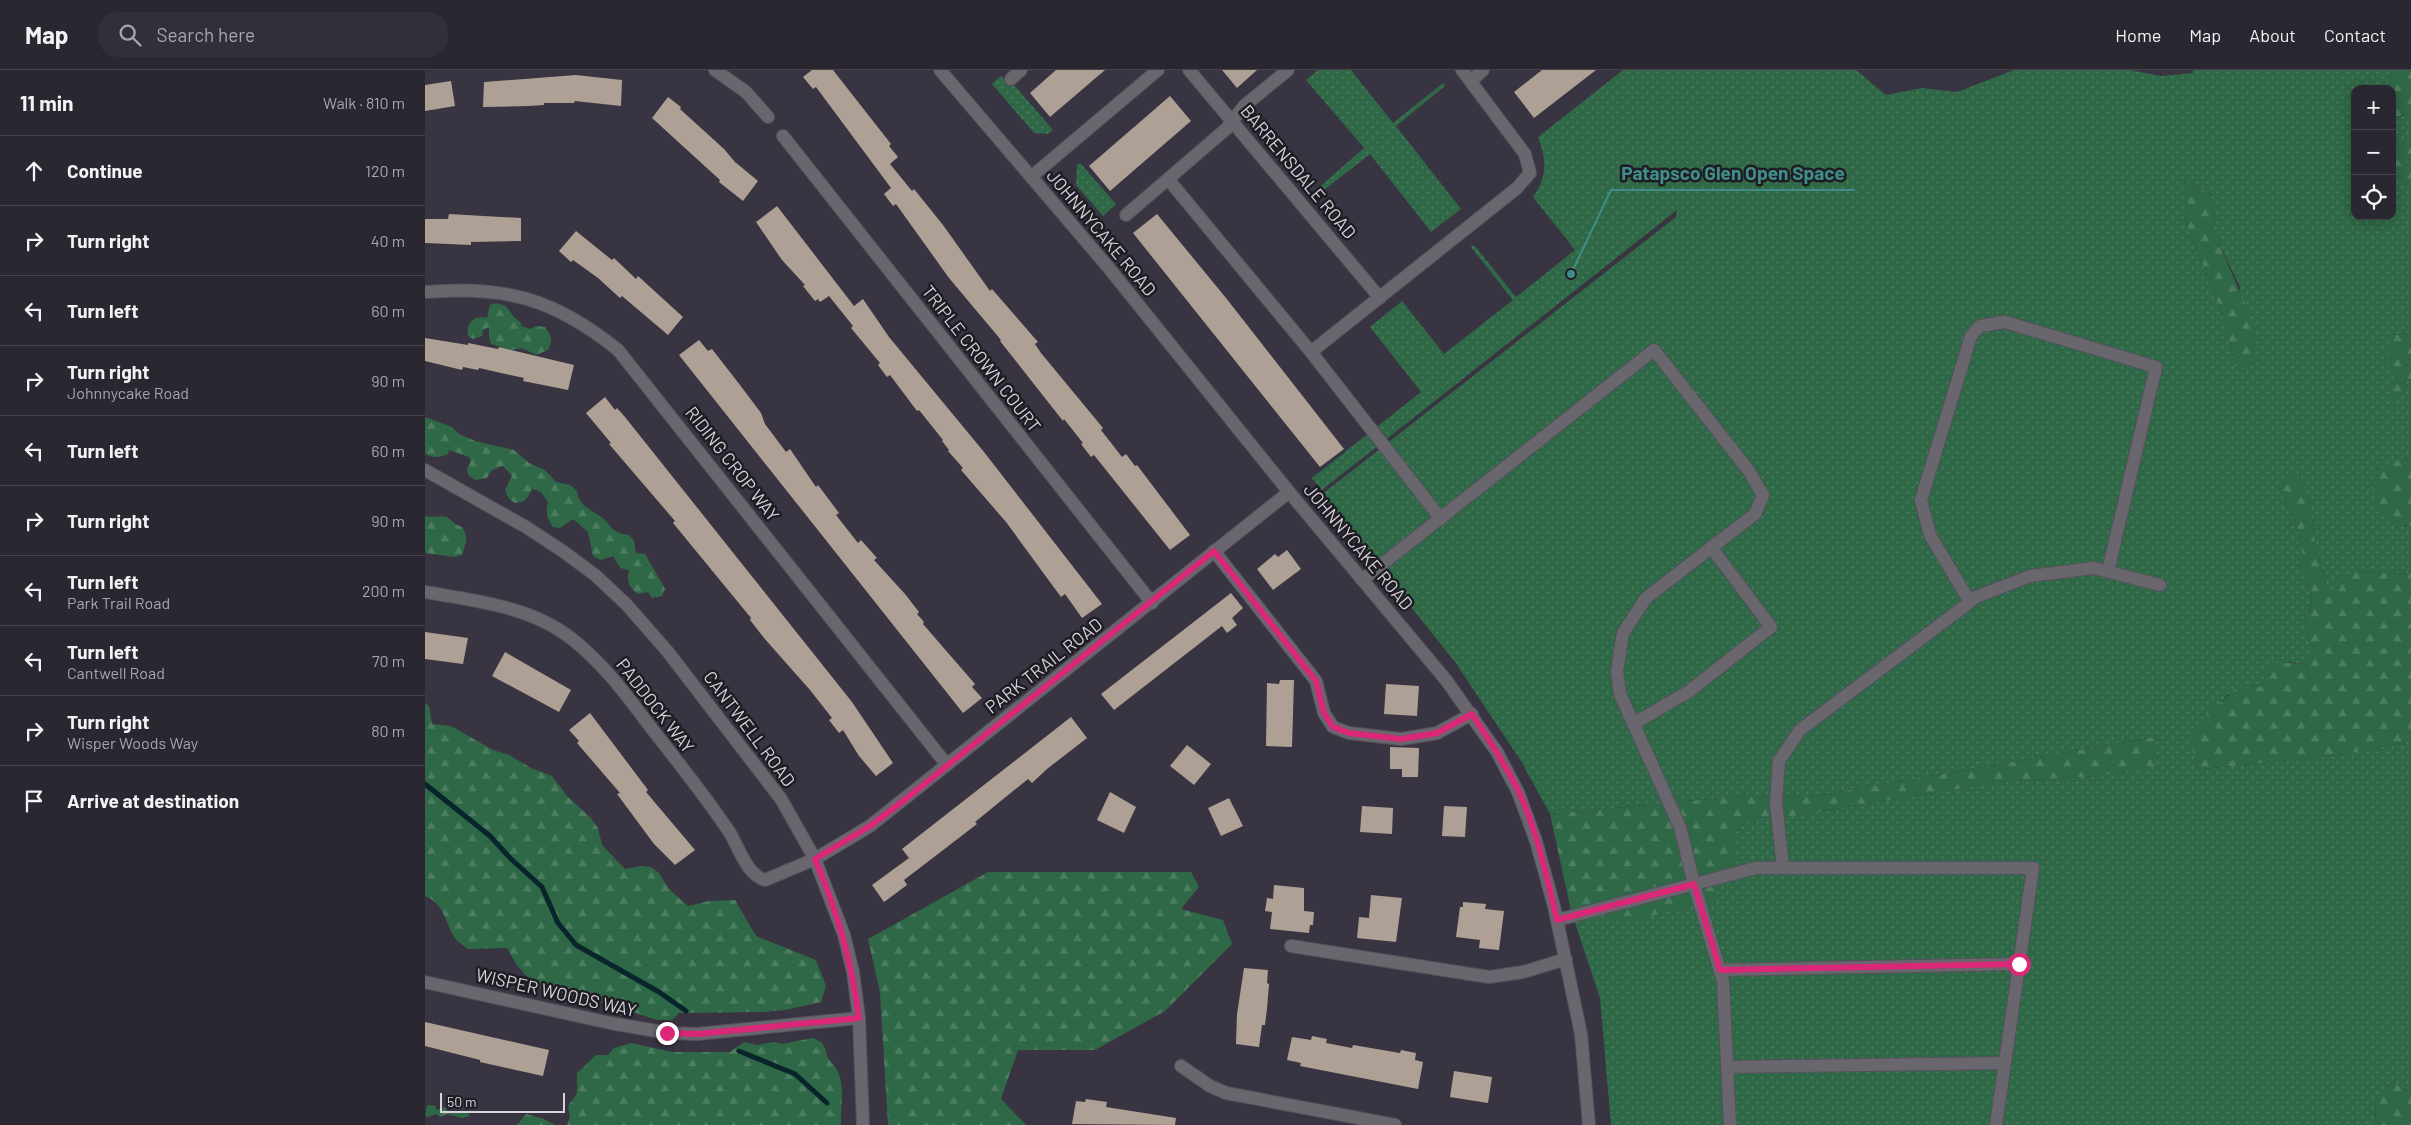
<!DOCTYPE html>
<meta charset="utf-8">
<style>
body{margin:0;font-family:Barlow,sans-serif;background:#332f39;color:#f1f3f6}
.controls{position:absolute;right:15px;top:15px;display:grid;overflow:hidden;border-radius:10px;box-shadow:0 2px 12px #0003}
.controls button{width:45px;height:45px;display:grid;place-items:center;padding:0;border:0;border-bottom:1px solid #47444d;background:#2b2731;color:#f1f3f6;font:25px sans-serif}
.scale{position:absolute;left:15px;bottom:12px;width:125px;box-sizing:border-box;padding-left:5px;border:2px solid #d6d3db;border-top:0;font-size:14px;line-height:18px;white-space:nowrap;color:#d6d3db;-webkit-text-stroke:4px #1f1d23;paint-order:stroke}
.stop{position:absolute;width:15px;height:15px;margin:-11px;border:4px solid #db2777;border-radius:50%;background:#fff}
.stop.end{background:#db2777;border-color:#fff;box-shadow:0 1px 5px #0008}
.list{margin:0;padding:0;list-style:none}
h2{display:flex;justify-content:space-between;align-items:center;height:65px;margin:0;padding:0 20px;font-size:21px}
h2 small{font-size:16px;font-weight:400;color:#a6a5ab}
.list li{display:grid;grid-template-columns:32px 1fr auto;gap:15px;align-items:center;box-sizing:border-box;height:70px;padding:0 20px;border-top:1px solid #47444d}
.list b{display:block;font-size:19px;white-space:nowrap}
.list p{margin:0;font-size:16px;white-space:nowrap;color:#a6a5ab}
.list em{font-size:16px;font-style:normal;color:#a6a5ab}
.icon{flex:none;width:28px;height:28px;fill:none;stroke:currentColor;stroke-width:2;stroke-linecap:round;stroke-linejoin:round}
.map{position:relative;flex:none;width:1986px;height:1055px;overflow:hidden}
header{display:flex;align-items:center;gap:30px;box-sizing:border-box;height:70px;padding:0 25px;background:#2b2731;border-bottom:1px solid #47444d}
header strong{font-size:24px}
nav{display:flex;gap:28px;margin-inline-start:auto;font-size:18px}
.search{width:350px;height:45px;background:#332f39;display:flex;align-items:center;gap:12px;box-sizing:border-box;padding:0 18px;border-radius:20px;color:#a6a5ab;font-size:19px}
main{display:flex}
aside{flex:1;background:#2b2731}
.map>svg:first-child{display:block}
.grass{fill:url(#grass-dots);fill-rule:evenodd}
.forest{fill:url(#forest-firs)}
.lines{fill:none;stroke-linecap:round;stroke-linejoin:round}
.stream{stroke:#09252c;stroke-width:5}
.building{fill:#aea094}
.minor-casing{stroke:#55515d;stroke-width:14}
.minor{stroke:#69666d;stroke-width:12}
.route{stroke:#db2777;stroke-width:6}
.labels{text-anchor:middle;stroke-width:5;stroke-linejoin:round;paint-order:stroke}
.street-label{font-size:18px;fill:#d6d3db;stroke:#1f1d23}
.leader{fill:none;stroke:#418d89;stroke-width:2}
.callout-dot{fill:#418d89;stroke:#1f1d23;stroke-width:2}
.callout-label{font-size:19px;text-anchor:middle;font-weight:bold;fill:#418d89;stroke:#1f1d23;stroke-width:5;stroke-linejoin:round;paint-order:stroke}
</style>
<header>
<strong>Map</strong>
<div class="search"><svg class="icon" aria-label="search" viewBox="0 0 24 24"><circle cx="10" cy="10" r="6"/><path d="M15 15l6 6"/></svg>Search here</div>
<nav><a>Home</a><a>Map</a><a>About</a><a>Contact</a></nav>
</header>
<main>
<aside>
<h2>11 min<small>Walk · 810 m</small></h2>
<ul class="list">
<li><svg class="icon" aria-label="ahead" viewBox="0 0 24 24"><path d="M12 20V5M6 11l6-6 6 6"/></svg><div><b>Continue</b></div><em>120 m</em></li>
<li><svg class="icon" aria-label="right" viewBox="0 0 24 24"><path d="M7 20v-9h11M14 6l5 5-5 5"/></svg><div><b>Turn right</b></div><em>40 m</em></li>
<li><svg class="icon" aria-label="left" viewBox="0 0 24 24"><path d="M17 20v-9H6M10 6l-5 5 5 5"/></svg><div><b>Turn left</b></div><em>60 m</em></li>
<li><svg class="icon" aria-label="right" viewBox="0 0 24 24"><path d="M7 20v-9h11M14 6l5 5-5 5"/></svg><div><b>Turn right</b><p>Johnnycake Road</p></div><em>90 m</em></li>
<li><svg class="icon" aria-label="left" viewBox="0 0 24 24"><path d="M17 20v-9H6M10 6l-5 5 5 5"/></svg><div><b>Turn left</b></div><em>60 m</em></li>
<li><svg class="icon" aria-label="right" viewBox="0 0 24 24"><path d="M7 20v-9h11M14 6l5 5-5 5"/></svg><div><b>Turn right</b></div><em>90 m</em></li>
<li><svg class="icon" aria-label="left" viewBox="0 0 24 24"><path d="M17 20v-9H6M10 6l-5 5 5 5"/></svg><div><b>Turn left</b><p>Park Trail Road</p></div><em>200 m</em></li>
<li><svg class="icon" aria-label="left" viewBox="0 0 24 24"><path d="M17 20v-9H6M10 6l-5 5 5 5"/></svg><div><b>Turn left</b><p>Cantwell Road</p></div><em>70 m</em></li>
<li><svg class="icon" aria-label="right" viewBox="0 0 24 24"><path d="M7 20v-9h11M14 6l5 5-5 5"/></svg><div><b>Turn right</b><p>Wisper Woods Way</p></div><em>80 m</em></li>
<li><svg class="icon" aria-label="arrive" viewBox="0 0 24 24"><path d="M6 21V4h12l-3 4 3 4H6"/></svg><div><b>Arrive at destination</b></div></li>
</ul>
</aside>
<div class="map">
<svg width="1986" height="1055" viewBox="0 0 1986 1055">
<defs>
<pattern id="grass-dots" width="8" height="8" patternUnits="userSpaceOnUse" patternTransform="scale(1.25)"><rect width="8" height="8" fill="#2f6846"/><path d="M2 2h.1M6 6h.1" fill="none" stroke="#4c7d60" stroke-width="1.8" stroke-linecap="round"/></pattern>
<pattern id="forest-firs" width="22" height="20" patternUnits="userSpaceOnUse" patternTransform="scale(1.25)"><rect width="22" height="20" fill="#2f6846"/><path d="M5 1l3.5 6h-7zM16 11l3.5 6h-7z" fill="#4c7d60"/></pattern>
</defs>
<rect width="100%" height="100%" fill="#393441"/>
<g class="grass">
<path d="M893,0H926L968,53L1018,13L1020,16L971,56L1036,139L1006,162L945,84L894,124L891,120L939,78L881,10Z"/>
<path d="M1198,0H1431L1461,25L1497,18L1532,22L1589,0H1704L1736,6L1767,3L1768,0H1967L1961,19H1930V146H1967V101L1986,118V263L1967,265L1971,299L1967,340L1982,309L1986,311V389L1976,388L1979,456H1986V504L1932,501L1904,526L1890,472L1885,430L1854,417L1871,454L1878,486L1876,500L1886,522L1887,536L1881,545L1880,556L1888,581L1880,594L1861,592L1836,618L1828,615L1802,625L1794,635L1779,699L1921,684L1986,671V1022L1968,1012L1951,1028L1950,1055H1186L1175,928L1146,841L1307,799L1310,761L1328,748L1368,746L1575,712L1674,706L1730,696V667L1384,727L1316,726L1125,744L1096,691L1030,592L896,425L1251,147L1252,140L897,420L887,408L996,322L945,257L977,231L1019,284L1088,230L1046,177L1049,175L1091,227L1150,180L1108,127C1122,107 1122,90 1113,67ZM1759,112L1785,123L1795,176L1815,217L1811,299L1797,243L1759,148Z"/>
<path d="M576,6L586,17L589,15L628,60L623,64L609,63L567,14Z"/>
<path d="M1986,43V67L1967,73V49Z"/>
<path d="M655,93L691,134L678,146L651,115L652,95Z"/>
</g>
<g class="forest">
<path d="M1967,0H1986V43L1967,48V19H1961Z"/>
<path d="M1986,67V118L1967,101V73Z"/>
<path d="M1758,112L1785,123L1795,176L1831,259L1832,296L1811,299L1797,243L1759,148Z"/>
<path d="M71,233L81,236L89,247L96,253V256L105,259L111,256L120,257C127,266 128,271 123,280L111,285L97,278L86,280L66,274L64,269V257L58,260L57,266L48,269L43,266C41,253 48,245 62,248L65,235Z"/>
<path d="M1986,263V311L1982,309L1967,341L1966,330L1971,300L1963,297L1961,278L1967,265Z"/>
<path d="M0,347L27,357L34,364L50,371L89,380L104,393L120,400L131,412L145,415L152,421C153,434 165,440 175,446C188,455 183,462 204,465L209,471L211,483L220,484L240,519L237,526L227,528L223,522L213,524C204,518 201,511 204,500L195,498L188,486L176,490L168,486L163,462L148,449L135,458L128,457C122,449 120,442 123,432L116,422L107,419C103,428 100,433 90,433L84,429L80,420L87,406L78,396L67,400L62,408L50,410L43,405L42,399L46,391L44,387L24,380L23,384C14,388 9,388 0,384Z"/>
<path d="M1977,388L1986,389V456C1965,455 1950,441 1948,420C1948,416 1947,411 1948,408C1952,398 1968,393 1977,388Z"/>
<path d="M1861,404L1874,408L1885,430L1890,472L1904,526L1914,509L1932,501L1986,504V671L1921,684L1779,699L1769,692L1767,668L1773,652L1781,648L1784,638C1807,632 1803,610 1836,617L1842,609L1841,599L1848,592L1880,594L1888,581L1880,556L1881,545L1887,536L1886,522L1876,500L1878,486L1871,454L1854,417Z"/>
<path d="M0,446C7,448 17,445 22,447C28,451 28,454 37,457C44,468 41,473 37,485L30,487L0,483Z"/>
<path d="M0,633L4,636L7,654L26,656L68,680L84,685L106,698L127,706L142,726L165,747L173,758L177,775L200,799L216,796L226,797L234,803L244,819L263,836L284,831L310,830L331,866L391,890L401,916L396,932L360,940L337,942L254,943L247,950H232L186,935L111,917L91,894L82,878L43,879C38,875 31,871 28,865C20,850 18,833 0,826Z"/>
<path d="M1730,667L1732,680L1730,697L1674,706L1575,712L1368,746L1328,748L1310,761L1307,799L1286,832L1200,852L1146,841L1125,744L1316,726L1384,727Z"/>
<path d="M563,802H766L774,817L756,839L798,850L807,874L740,941L670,980H593L576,1029L601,1055H463L455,922L443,869Z"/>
<path d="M387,968C401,972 399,977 403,988C405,992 410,996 412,1000C421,1019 415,1036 416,1055H142L145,1047L143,1036L152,1023V1003L171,985H183L189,978L206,973L247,982H305L319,972L332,975L349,972L357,974Z"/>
<path d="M1968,1012L1986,1022V1055H1950L1951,1028Z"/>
<path d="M2,1035L11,1036V1040L20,1037L22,1041H37L44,1044V1046L37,1048L22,1044L15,1047L11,1044L3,1047L0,1046Z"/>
<path d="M101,1044L119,1049L130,1055H92Z"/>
</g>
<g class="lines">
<g class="stream">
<path d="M0,714L65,766L86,789L117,817L133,853L151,875L234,922L261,941"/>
<path d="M314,981L370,1004L402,1033"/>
</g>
</g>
<g class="building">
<path d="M387,0H408L466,74L464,76L473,87L465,94L487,121L489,119L518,155L565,221L567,219L613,272L610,274L616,283L678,358L676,360L697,387L701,384L710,396L712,395L765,465L745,480L669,385L666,387L656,374L658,373L639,349L638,351L575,271L576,270L524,208L471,134L468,136L459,124L466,118L391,17L388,19L378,7Z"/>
<path d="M631,0H680L625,47L605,23Z"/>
<path d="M797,0H832L812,18Z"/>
<path d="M1117,0H1171L1109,48L1089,22Z"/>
<path d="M151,5L197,10L196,36L150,31L149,33H119V35L104,36L58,37L59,12Z"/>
<path d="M26,11L30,36L0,41V15Z"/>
<path d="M745,26L766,51L685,121L664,96Z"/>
<path d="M243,27L256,37L255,39L299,79L310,92L333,111L318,131L294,112L295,110L227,48Z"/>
<path d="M352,136L429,236L438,229L464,267L559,382L677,534L657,548L640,524L636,527L581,452L536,400L538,398L523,381L524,380L517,371L518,370L494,340L492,341L465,305L462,307L453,295L455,293L426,258L428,256L404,226L395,232L393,229L390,231L378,216L380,215L357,190L331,152Z"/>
<path d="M24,144L96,148V171L46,172V175L0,173V149H23Z"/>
<path d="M732,144L801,228L919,379L895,397L708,163Z"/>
<path d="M151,161L187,190L189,188L211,209L213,206L258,247L243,265L197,226L195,228L173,208L148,190L146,192L134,181Z"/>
<path d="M0,268L43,275V273L73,279L74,277L149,295L143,320L98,311L99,308L54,298L53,300L38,297L37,300L0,291Z"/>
<path d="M274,270L283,281L287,279L315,315L336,343L340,354L361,382L365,379L391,417L393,415L414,443L411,445L433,473L436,470L452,488L449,490L480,524L494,542L492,544L499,552L498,554L550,614L547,617L557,628L538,643L254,285Z"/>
<path d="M180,327L190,340L192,338L200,347L427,632L468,693L451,706L434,686L418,660L414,663L404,650L407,648L385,620L339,568L325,550L326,548L248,453L250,451L184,374L186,373L161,343Z"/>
<path d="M862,480L876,499L848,520L832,499L850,484L853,487Z"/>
<path d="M806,523L818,538L807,548L812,555L802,563L797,556L689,640L676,624Z"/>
<path d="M0,562L43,568L38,594L0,589Z"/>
<path d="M80,582L146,620L134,642L67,606Z"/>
<path d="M855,610H869L867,677L841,676L842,613L854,614Z"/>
<path d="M961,614L994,616L992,646L959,644Z"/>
<path d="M165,643L223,720L221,722L270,780L250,795L229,774L192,724L195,723L152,673L154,671L144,660Z"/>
<path d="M646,647L662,668L622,699L607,713L603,709L550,752L552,754L479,810L482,815L459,832L447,815L484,788L477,779Z"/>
<path d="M762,675L786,694L769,715L745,696Z"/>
<path d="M965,677L994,678L993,707H977V699H965Z"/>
<path d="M685,722L711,737L699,763L672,750Z"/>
<path d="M804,728L818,756L796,766L783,738Z"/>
<path d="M937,736L968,738L967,764L935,762Z"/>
<path d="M1019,736L1042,737L1040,767L1017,766Z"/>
<path d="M849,815L879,818V841L889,842L888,855H885L884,863L845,859L847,842L840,841L842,828L848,829Z"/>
<path d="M946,825L977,828L971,872L932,868L934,847L944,848Z"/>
<path d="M1038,832L1061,834L1060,839L1079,841L1074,880L1054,878L1055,870L1031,867L1035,837H1038Z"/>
<path d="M819,898L843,900L842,913L844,914L842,939L840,955H837L834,977L811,974L812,944Z"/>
<path d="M0,952L124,980L118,1006L55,992V990L0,976Z"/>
<path d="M887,966L902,969L901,973L927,978L928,975L975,983L976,980L991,983L990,990L998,992L993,1019L875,996L876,993L862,990L867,967L886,970Z"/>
<path d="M1029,1001L1067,1007L1063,1033L1025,1027Z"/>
<path d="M661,1029L682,1032L681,1037L751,1048L750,1055L647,1054L651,1031L660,1032Z"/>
</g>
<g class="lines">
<g class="minor-casing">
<g id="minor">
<path d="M290,0L321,22L343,47"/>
<path d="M515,0L683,197L864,422L1021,610L1072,682L1093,722L1111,771L1129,836L1156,964L1164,1055"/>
<path d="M764,0L955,228"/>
<path d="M863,0L819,36L801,59L743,109L886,282L1016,449"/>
<path d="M586,9L596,0"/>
<path d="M1046,11L1058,0"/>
<path d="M358,66L727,533"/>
<path d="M606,107L733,0"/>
<path d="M701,145L743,109"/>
<path d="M0,222C80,215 130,229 193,280L522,695"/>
<path d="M886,282L1092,118L1105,103L1100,84L1037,0"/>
<path d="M0,400L101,457L139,482L170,505L202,535L243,582L356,729L390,789L419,865L428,902L434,948L438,1055"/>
<path d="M789,481L891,611L899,643L908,657L924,663L976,669L1012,663L1047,644"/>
<path d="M937,510L1229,280L1324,401L1338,425L1330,444L1221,528L1198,563L1192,601L1195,624L1255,757L1269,814L1298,911L1305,1055"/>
<path d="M0,522C50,531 106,536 147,569C179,594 203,627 227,659C254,693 281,727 305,763C314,778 322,805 340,810L390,789L445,756L864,422"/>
<path d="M1545,532L1505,465L1496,430L1546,266L1555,256L1580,252L1731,297L1683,501"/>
<path d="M1208,654L1263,622L1346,557L1286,477"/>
<path d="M1358,798L1351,733L1354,691L1375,660L1545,532L1551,527L1605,506L1669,498L1735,515"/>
<path d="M1132,850L1331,798H1608L1571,1055"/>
<path d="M866,876L1064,907L1098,902L1141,889"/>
<path d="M1295,900L1594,894"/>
<path d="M0,912L185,953L243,963L272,964L434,948"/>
<path d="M756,996L785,1016L801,1023L970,1055"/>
<path d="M1303,997L1580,993"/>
</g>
</g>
<use href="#minor" class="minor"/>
</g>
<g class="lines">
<path class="route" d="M242,963L272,964L434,948C426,889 413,844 390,789L445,756L482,728L789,481L891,611L899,643L908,657L924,663L976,669L1012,663L1047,644C1063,669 1080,693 1093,720C1112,760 1122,807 1132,850L1269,814L1295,900L1594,894"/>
</g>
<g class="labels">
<g class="street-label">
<text transform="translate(873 102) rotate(50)" y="6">BARRENSDALE ROAD</text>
<text transform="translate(676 163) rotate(50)" y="6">JOHNNYCAKE ROAD</text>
<text transform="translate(556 289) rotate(52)" y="6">TRIPLE CROWN COURT</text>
<text transform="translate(307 394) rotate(52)" y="6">RIDING CROP WAY</text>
<text transform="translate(933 477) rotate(50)" y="6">JOHNNYCAKE ROAD</text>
<text transform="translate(619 596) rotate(-38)" y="6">PARK TRAIL ROAD</text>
<text transform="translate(230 636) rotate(52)" y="6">PADDOCK WAY</text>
<text transform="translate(324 659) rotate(53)" y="6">CANTWELL ROAD</text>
<text transform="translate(131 923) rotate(13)" y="6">WISPER WOODS WAY</text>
</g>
</g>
<path class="leader" d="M1146 204L1186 120H1430"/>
<circle class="callout-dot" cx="1146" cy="204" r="5"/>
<g class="callout-label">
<text x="1308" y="110">Patapsco Glen Open Space</text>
</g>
</svg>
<div class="controls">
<button>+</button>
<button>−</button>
<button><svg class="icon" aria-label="locate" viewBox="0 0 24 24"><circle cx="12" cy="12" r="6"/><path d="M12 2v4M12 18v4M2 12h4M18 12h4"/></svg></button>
</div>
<div class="scale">50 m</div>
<div class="stop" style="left:1594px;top:894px"></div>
<div class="stop end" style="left:242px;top:963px"></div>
</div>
</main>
